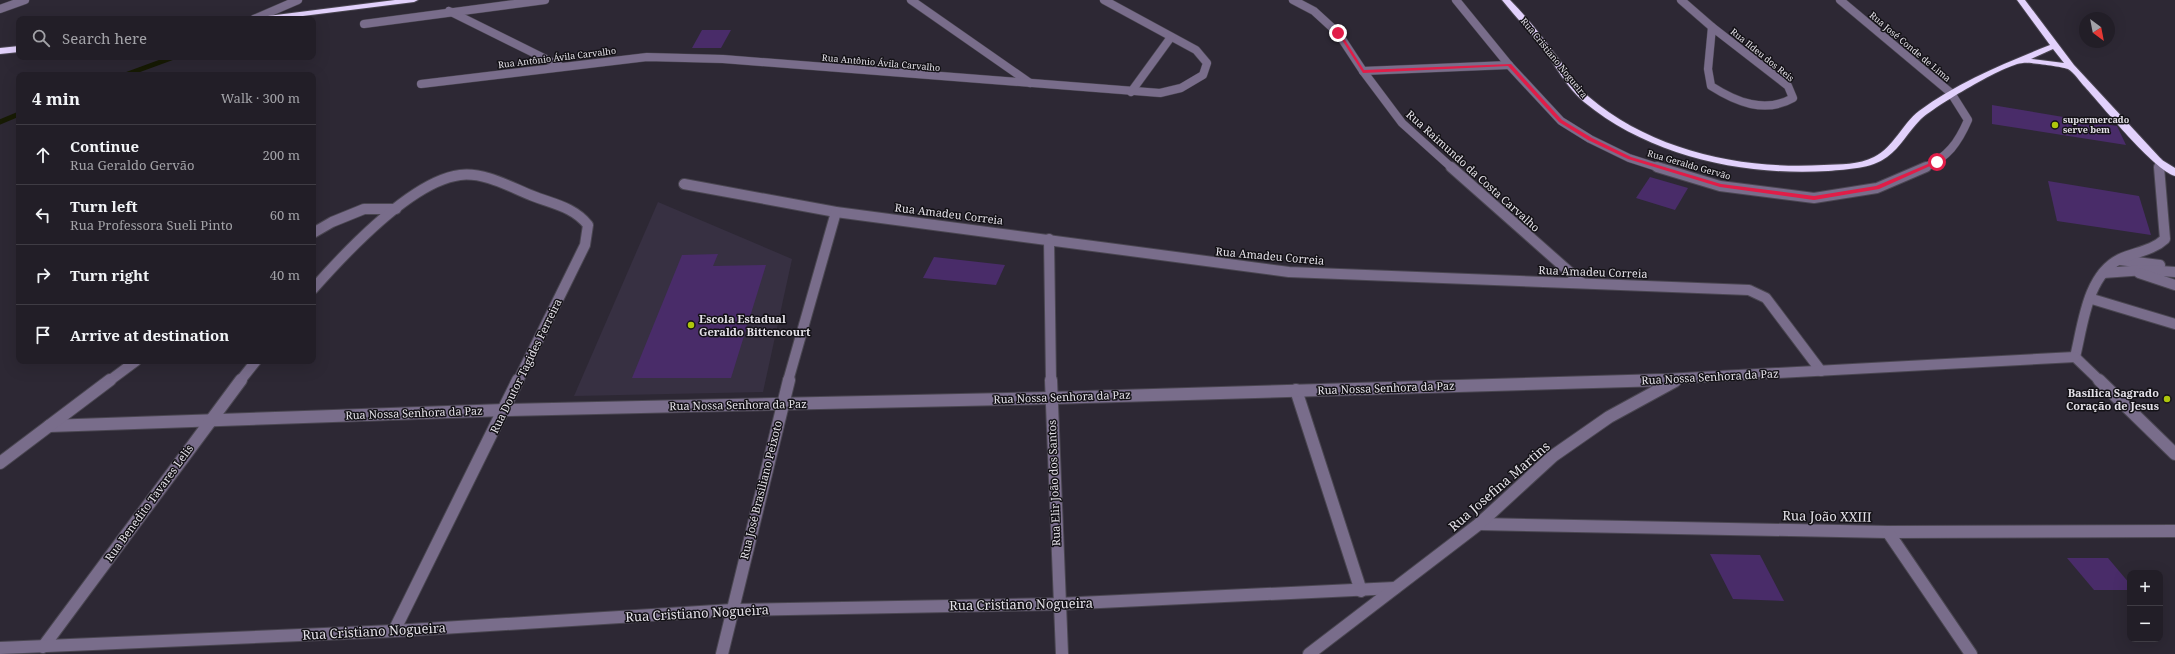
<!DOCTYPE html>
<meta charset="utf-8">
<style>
body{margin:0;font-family:"Noto Serif",serif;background:#2e2b33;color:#f1f3f6}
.controls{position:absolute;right:12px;bottom:12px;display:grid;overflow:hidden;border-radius:8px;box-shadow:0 4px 16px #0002}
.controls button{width:36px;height:36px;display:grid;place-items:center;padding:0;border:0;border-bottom:1px solid #3f3c44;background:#221e27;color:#f1f3f6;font:20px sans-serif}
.compass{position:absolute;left:2079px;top:12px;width:36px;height:36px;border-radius:50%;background:#221e27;box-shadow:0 4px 16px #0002;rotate:148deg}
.stop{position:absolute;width:12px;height:12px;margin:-9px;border:3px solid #e11d48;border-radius:50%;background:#fff}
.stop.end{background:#e11d48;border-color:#fff;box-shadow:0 1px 4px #0008}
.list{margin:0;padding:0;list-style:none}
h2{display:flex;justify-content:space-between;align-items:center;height:52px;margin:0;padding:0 16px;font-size:17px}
h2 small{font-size:13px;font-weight:400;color:#a2a2a7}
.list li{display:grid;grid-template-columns:26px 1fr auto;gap:12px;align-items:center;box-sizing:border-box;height:60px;padding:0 16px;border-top:1px solid #3f3c44}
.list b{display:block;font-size:15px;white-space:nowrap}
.list p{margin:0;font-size:13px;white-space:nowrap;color:#a2a2a7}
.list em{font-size:13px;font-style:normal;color:#a2a2a7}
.icon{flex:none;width:22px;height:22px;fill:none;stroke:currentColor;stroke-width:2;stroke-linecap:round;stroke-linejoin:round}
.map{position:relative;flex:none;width:2175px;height:654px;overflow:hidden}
.search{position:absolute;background:#221e27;box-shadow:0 4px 16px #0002;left:16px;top:16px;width:300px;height:44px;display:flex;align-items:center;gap:10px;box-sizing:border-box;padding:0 14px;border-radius:8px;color:#a2a2a7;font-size:15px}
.panel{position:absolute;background:#221e27;box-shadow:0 4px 16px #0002;left:16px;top:72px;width:300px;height:292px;border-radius:8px}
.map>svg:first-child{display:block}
.built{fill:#373042}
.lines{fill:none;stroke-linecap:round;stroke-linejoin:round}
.stream{stroke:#171b04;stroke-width:5}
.building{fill:#492c69}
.minor-far2-casing{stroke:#4a4651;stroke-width:9}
.minor-far1-casing{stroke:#4a4651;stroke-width:12}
.minor-casing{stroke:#4a4651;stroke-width:14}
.highway-casing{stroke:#4a4651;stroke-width:2}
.minor-far2{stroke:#796d8b;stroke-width:8}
.minor-far1{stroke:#796d8b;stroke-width:10}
.minor{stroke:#796d8b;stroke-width:12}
.highway{fill:#e2d1fc;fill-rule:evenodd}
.route{fill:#e11d48}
.poi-dot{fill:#aec60c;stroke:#141217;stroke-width:1.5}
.labels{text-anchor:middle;stroke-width:3;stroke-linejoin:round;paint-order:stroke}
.far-street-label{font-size:9px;fill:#e4e1e8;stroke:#141217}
.far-poi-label{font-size:9px;font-weight:bold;fill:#e4e1e8;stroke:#141217;text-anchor:start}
.street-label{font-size:11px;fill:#e4e1e8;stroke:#141217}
.poi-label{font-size:11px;font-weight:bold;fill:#e4e1e8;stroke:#141217;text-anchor:start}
.near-street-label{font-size:13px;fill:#e4e1e8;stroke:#141217}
</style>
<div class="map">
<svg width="2175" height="654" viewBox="0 0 2175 654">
<rect width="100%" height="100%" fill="#2d2834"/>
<path class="built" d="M658,202L792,259L763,392L574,396Z"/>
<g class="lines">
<g class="stream">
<path d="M125,75L174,57"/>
<path d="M0,122L19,114"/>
</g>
</g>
<g class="building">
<path d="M702,30H731L721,48H692Z"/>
<path d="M1992,105L2117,126L2126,145L1992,124Z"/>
<path d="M1650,177L1688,188L1675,210L1636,198Z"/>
<path d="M2048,181L2139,196L2151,235L2057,221Z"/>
<path d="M718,254L713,266L766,265L731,378H632L682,255Z"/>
<path d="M934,257L1005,265L996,285L923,278Z"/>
<path d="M1710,554L1760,555L1784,601L1733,599Z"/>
<path d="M2067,558H2108L2130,584V590H2094Z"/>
</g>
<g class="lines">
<g class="minor-far2-casing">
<g id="minor-far2">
<path d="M911,0L1030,83"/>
<path d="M1293,0L1314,11L1338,33L1363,71L1402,123L1452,168"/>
<path d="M1456,0L1509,65L1561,121L1590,139L1629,158L1660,168"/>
<path d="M1681,0L1712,27"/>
<path d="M1840,0L1951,93L1968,120C1958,143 1948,157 1924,168"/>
<path d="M0,9L25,0"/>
<path d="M449,11L560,66"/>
<path d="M254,19L298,0"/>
<path d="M364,24L545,0"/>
<path d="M1712,27L1788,86L1793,98C1765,114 1736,102 1711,86L1708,69Z"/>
<path d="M1363,71L1509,65"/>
<path d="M421,84L647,57L723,59L1160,93L1181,88L1203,75L1207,63L1196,50L1104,0"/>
<path d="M1131,92L1171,37"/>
<path d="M2159,162V168"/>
</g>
</g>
<g class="minor-far1-casing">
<g id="minor-far1">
<path d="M1451,167L1582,283"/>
<path d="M1657,167L1720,186L1814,198L1877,188L1926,167"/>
<path d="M684,184L836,212L1289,272L1749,290L1766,298L1821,371"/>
<path d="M313,233L332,222L364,209H396"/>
<path d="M1049,239L1051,381"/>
<path d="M2120,260L2160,265"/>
<path d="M2103,273L2145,270L2175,272"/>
<path d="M2139,273L2175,285"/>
<path d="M313,289C344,254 412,181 460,175C485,172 510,187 533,196C553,204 574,207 588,225L585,245L518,381"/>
<path d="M2092,299L2175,324"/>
<path d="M2075,357C2083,325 2087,275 2120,259C2135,252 2152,251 2165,239L2159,167"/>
<path d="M2075,357L2100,381"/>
<path d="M109,381L136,361"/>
<path d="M240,381L256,361"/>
<path d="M788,381L836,212"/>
<path d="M1628,381L2075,357"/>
</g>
</g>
<g class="minor-casing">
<g id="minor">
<path d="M1051,380L1062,654"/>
<path d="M2099,380L2175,454"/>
<path d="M1296,390L1361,591"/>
<path d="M49,426L505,410L1051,398L1663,380"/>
<path d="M0,463L110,380"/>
<path d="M1479,524L1888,532L2175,531"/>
<path d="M1888,532L1971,654"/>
<path d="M394,631L518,380"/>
<path d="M43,647L241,380"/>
<path d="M0,648L394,631L732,610L1058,604L1395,588"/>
<path d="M722,654L789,380"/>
<path d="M1309,654L1479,524L1553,456L1609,417L1675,381"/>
</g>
</g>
<g class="highway-casing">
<g id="highway">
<path d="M395,0H418L414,2L279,19H256L260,17Z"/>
<path d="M1502,0H1510C1529,19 1545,41 1561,62C1570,74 1578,88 1589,97C1652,151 1743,170 1824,165C1840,164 1859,165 1874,157C1894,147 1902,124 1919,111C1958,82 2005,63 2050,45L2017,0H2025L2074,65L2162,160L2175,168V176C2154,170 2102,106 2085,87C2080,82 2074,72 2068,69C2064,67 2029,62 2023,63C2007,63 1933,107 1920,120C1908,132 1901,147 1887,157C1871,169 1848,169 1828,171C1744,176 1651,157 1584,102C1567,88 1555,65 1542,47C1529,31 1515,16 1502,0ZM2053,49L2064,63L2031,59Z"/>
<path d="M19,46V52L0,54V48Z"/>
</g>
</g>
<use href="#minor-far2" class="minor-far2"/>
<use href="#minor-far1" class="minor-far1"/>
<use href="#minor" class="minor"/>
<use href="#highway" class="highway"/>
</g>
<path class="route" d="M1337,32H1340L1364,70L1511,64L1562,120L1592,138L1631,157L1721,184L1814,196L1876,186L1935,161L1939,162L1879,189L1814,200L1720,187L1628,159L1588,140L1559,122L1508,66L1363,73Z"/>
<g class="poi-dot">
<circle cx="2055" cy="125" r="4"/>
<circle cx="691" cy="325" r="4"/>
<circle cx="2167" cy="399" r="4"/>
</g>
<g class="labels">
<g class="far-street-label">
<text transform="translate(1910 47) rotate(40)" y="3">Rua José Conde de Lima</text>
<text transform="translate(1762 55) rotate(39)" y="3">Rua Ildeu dos Reis</text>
<text transform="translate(557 58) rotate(-7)" y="3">Rua Antônio Ávila Carvalho</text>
<text transform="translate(1554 58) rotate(51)" y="3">Rua Cristiano Nogueira</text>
<text transform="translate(881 63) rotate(5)" y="3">Rua Antônio Ávila Carvalho</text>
<text transform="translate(1689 165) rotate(16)" y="3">Rua Geraldo Gervão</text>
</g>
<g class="far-poi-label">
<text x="2063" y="123">supermercado<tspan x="2063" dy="10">serve bem</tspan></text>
</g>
<g class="street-label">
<text transform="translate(1473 171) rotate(42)" y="4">Rua Raimundo da Costa Carvalho</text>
<text transform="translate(949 214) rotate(7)" y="4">Rua Amadeu Correia</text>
<text transform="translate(1270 256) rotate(5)" y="4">Rua Amadeu Correia</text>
<text transform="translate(1593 272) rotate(2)" y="4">Rua Amadeu Correia</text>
<text transform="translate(526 366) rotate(-64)" y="4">Rua Doutor Tagides Ferreira</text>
<text transform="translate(1710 377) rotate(-3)" y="4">Rua Nossa Senhora da Paz</text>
<text transform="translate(1386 388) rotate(-2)" y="4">Rua Nossa Senhora da Paz</text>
<text transform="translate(1062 397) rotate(-2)" y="4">Rua Nossa Senhora da Paz</text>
<text transform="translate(738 405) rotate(-1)" y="4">Rua Nossa Senhora da Paz</text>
<text transform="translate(414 413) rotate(-2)" y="4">Rua Nossa Senhora da Paz</text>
<text transform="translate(1054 483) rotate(-92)" y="4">Rua Elir João dos Santos</text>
<text transform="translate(761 490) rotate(-76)" y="4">Rua José Brasiliano Peixoto</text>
<text transform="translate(149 503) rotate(-54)" y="4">Rua Benedito Tavares Lelis</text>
</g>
<g class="poi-label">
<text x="699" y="323">Escola Estadual<tspan x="699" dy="13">Geraldo Bittencourt</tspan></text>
<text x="2159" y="397" text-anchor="end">Basílica Sagrado<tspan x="2159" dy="13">Coração de Jesus</tspan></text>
</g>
<g class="near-street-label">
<text transform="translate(1499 486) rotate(-41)" y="5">Rua Josefina Martins</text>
<text transform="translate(1827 516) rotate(1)" y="5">Rua João XXIII</text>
<text transform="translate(1021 604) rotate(-1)" y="5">Rua Cristiano Nogueira</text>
<text transform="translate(697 613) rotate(-3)" y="5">Rua Cristiano Nogueira</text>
<text transform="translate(374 631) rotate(-3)" y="5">Rua Cristiano Nogueira</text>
</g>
</g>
</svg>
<div class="controls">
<button>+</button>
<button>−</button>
</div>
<svg class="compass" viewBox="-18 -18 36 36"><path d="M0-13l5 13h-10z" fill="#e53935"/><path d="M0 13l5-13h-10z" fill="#a2a2a7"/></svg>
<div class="stop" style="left:1937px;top:162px"></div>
<div class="stop end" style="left:1338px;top:33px"></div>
<div class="search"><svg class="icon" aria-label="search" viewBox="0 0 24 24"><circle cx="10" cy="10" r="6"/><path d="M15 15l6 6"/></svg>Search here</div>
<section class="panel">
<h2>4 min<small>Walk · 300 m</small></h2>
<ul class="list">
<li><svg class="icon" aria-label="ahead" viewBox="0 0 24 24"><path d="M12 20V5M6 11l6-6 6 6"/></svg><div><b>Continue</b><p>Rua Geraldo Gervão</p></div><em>200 m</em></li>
<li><svg class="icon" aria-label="left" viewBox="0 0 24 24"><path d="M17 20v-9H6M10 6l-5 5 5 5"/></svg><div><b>Turn left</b><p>Rua Professora Sueli Pinto</p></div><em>60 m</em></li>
<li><svg class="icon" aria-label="right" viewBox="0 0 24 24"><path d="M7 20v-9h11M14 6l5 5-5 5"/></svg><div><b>Turn right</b></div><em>40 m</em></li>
<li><svg class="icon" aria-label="arrive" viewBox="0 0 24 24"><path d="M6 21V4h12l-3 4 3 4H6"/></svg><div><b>Arrive at destination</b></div></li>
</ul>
</section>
</div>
